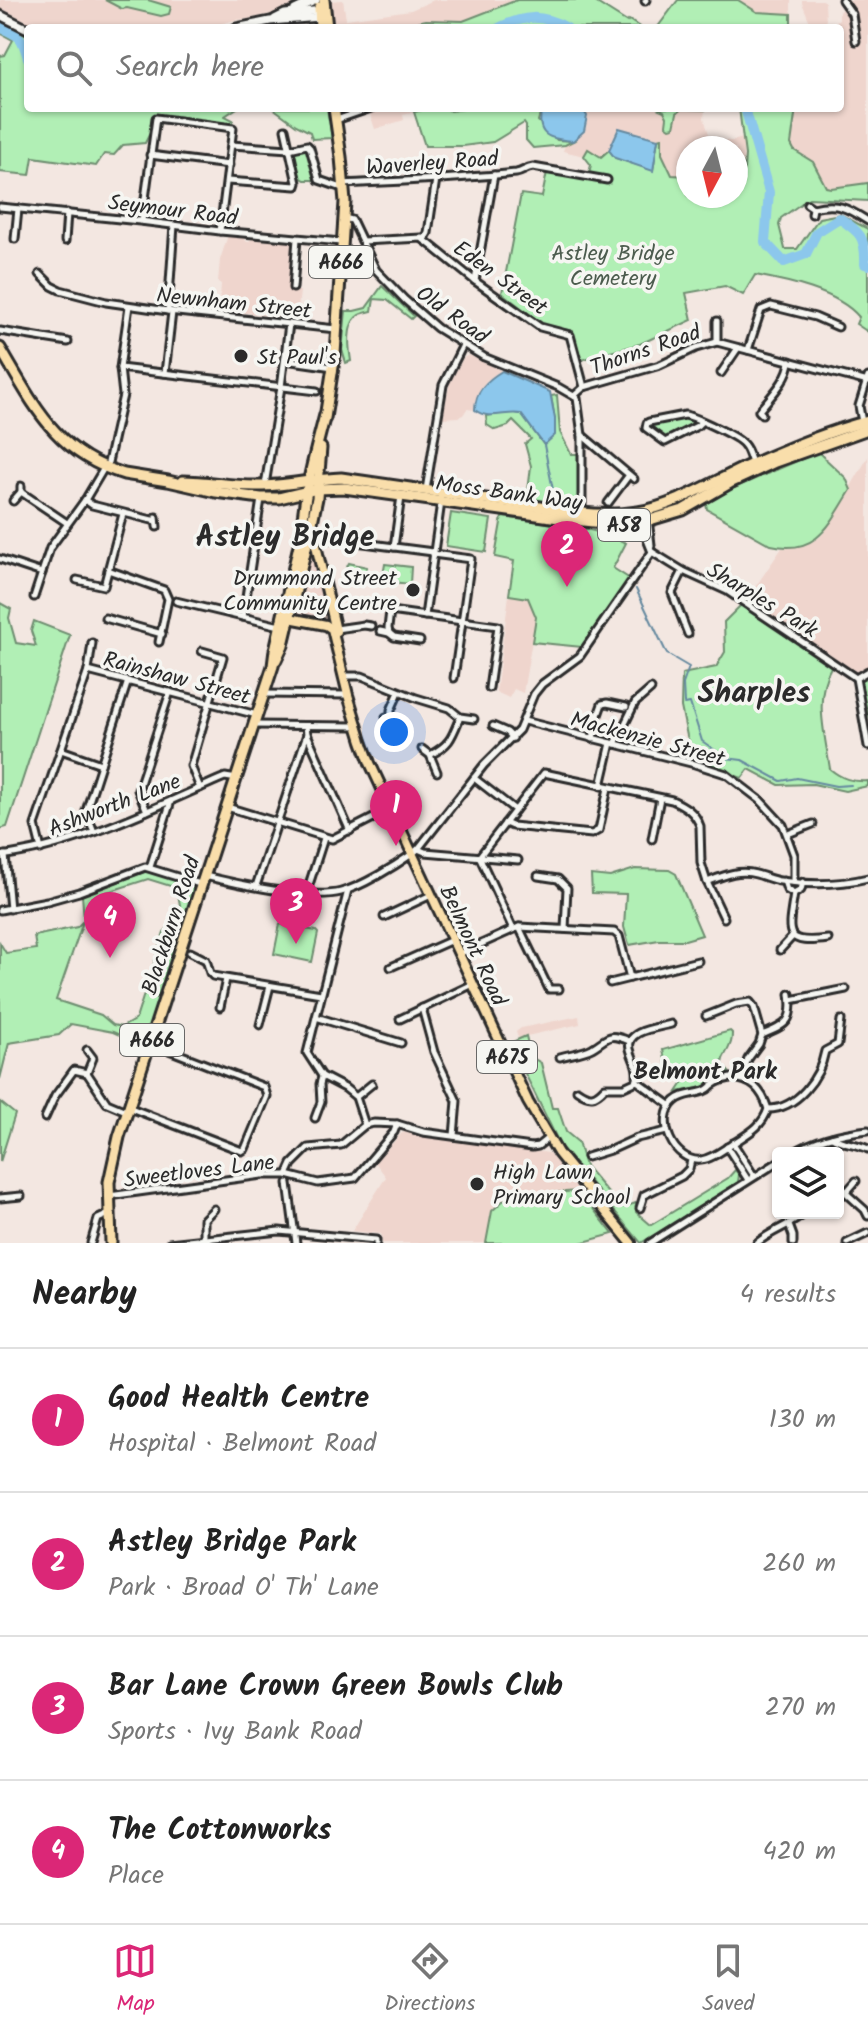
<!DOCTYPE html>
<meta charset="utf-8">
<style>
body{margin:0;font-family:Kalam,sans-serif;background:#f2f2f2;color:#222}
.controls{position:absolute;right:24px;bottom:24px;display:grid;overflow:hidden;border-radius:8px;box-shadow:0 2px 6px #0004}
.controls button{width:72px;height:72px;display:grid;place-items:center;padding:0;border:0;border-bottom:2px solid #e0e0e0;background:#fff;color:#222;font:40px sans-serif}
.compass{position:absolute;left:676px;top:136px;width:72px;height:72px;border-radius:50%;background:#fff;box-shadow:0 2px 6px #0004;rotate:187deg}
.you{position:absolute;left:394px;top:732px;width:28px;height:28px;margin:-20px;border:6px solid #fff;border-radius:50%;background:#1a73e8;box-shadow:0 0 0 12px #1a73e833}
.badge{display:grid;place-items:center;width:52px;height:52px;border-radius:50%;background:#db2777;color:#fff;font-size:26px;font-weight:700}
.pin{position:absolute;translate:-50% -66px;filter:drop-shadow(0 2px 4px #0008)}
.pin::after{content:'';position:absolute;top:42px;width:28px;height:24px;background:inherit;clip-path:polygon(0 0,100% 0,50% 100%)}
.list{margin:0;padding:0;list-style:none}
h2{display:flex;justify-content:space-between;align-items:center;height:104px;margin:0;padding:0 32px;font-size:34px}
h2 small{font-size:26px;font-weight:400;color:#767676}
.list li{display:grid;grid-template-columns:52px 1fr auto;gap:24px;align-items:center;box-sizing:border-box;height:144px;padding:0 32px;border-top:2px solid #e0e0e0}
.list b{display:block;font-size:30px;white-space:nowrap}
.list p{margin:0;font-size:26px;white-space:nowrap;color:#767676}
.list em{font-size:26px;font-style:normal;color:#767676}
.icon{flex:none;width:44px;height:44px;fill:none;stroke:currentColor;stroke-width:2;stroke-linecap:round;stroke-linejoin:round}
.map{position:relative;flex:none;width:868px;height:1243px;overflow:hidden}
.search{position:absolute;background:#fff;box-shadow:0 2px 6px #0004;left:24px;right:24px;top:24px;height:88px;display:flex;align-items:center;gap:20px;box-sizing:border-box;padding:0 28px;border-radius:8px;color:#767676;font-size:30px}
.sheet{height:680px;background:#fff}
nav{display:flex;justify-content:space-around;align-items:center;box-sizing:border-box;height:112px;border-top:2px solid #e0e0e0;background:#fff;font-size:22px;color:#767676}
nav a{display:grid;justify-items:center;gap:4px}
nav .on{color:#db2777}
.map>svg:first-child{display:block}
.built{fill:#efd5cd}
.green{fill:#b1efb5;stroke:#6e8d70;stroke-width:2}
.water{fill:#8cc7ec;stroke:#65899f;stroke-width:2}
.lines{fill:none;stroke-linecap:round;stroke-linejoin:round}
.stream{stroke:#65899f;stroke-width:2}
.river{stroke:#8cc7ec;stroke-width:10}
.minor-casing{stroke:#2b2b2b;stroke-width:11}
.tertiary-casing{stroke:#2b2b2b;stroke-width:13}
.primary-casing{stroke:#2b2b2b;stroke-width:14}
.trunk-casing{stroke:#2b2b2b;stroke-width:15}
.minor{stroke:#f6f6f2;stroke-width:5}
.tertiary{stroke:#f6f6f2;stroke-width:7}
.primary{stroke:#f9deab;stroke-width:8}
.trunk{stroke:#f9deab;stroke-width:9}
.poi-dot{fill:#2b2b2b;stroke:#f6f6f2;stroke-width:3}
.labels{text-anchor:middle;stroke-width:7;stroke-linejoin:round;paint-order:stroke}
.shield{fill:#f6f6f2;stroke:#686867;stroke-width:2}
.shield-label{font-size:20px;font-weight:bold;fill:#2b2b2b}
.street-label{font-size:22px;fill:#2b2b2b;stroke:#f6f6f2}
.park-label{font-size:22px;fill:#4c5c4e;stroke:#f6f6f2}
.poi-label{font-size:22px;fill:#2b2b2b;stroke:#f6f6f2;text-anchor:start}
.neighbourhood-label{font-size:24px;font-weight:bold;fill:#2b2b2b;stroke:#f6f6f2}
.district-label{font-size:30px;font-weight:bold;fill:#2b2b2b;stroke:#f6f6f2}
</style>
<div class="map">
<svg width="868" height="1243" viewBox="0 0 868 1243">
<rect width="100%" height="100%" fill="#f3e7e1"/>
<filter id="ink" filterUnits="userSpaceOnUse"><feTurbulence type="fractalNoise" baseFrequency=".0125" numOctaves="2"/><feDisplacementMap in="SourceGraphic" scale="16" xChannelSelector="R" yChannelSelector="G"/><feConvolveMatrix kernelMatrix="1 2 1 2 8 2 1 2 1" color-interpolation-filters="sRGB"/></filter>
<g filter="url(#ink)">
<g class="built">
<path d="M0,0H105L122,9L127,8L161,16L171,7L148,0H308L280,12L248,19L235,20L206,28H41L0,8Z"/>
<path d="M343,0L346,19L411,10L434,0H517L463,21L426,20L391,28H332L329,1Z"/>
<path d="M738,0H791V14L757,12Z"/>
<path d="M802,0H823L825,2L826,23L835,22L839,19V12L849,0H868V183L831,188L826,187L813,162L794,149L791,144L796,108H840V28H811L812,27L802,3Z"/>
<path d="M368,108H431L403,115L404,120L375,129Z"/>
<path d="M582,108H657L664,111L674,127L677,113L681,109L705,110L704,118L709,134V140L732,141L743,138L744,169L736,183V148H688V176H673L661,154L662,139L620,128L609,150L602,157L588,149L584,156L563,151L565,145L573,141L587,116Z"/>
<path d="M228,235L243,237L247,242L254,238L293,241L289,290L300,291L297,318L219,310L221,284L218,282L220,260Z"/>
<path d="M469,355L502,371L486,381L475,401V410L467,409L463,415L458,417L442,418L450,383L463,358Z"/>
<path d="M868,457V668L857,673L747,599L782,548L801,546L820,537L825,531Z"/>
<path d="M311,546L327,618L321,620L297,616Z"/>
<path d="M509,595L528,598L536,617L523,693L514,689L509,698L496,692Z"/>
<path d="M579,1016L580,1024L518,1038L516,1032L521,1028Z"/>
<path d="M409,1131L422,1136L549,1153L579,1191L508,1196L492,1211L486,1243H382L381,1234L352,1231L386,1177L375,1162L402,1133Z"/>
</g>
<g class="green">
<path d="M105,0H148L171,7L169,14L161,16L127,8L122,9Z"/>
<path d="M517,0H592L627,22L629,20L641,28H391L426,20L463,21Z"/>
<path d="M678,0H738L757,12L791,14V28H657Z"/>
<path d="M0,23L28,35V108H237L225,116L233,120L231,130L161,121L156,134L149,135L145,143L123,145L114,155L104,154L96,166L33,157L30,175L0,172V56L5,55L13,40L0,33Z"/>
<path d="M273,108H327L332,138L312,139L310,132L296,125Z"/>
<path d="M431,108H446L450,111L472,108H542L538,121L557,140L573,141L565,145L533,148L526,140V126L524,123L493,142L463,146H425L414,112Z"/>
<path d="M657,108H705V110L681,109L677,113L674,127L670,128L666,125L667,117L664,111Z"/>
<path d="M739,108H796L791,144L794,150L813,162L826,187L831,188L868,183V201L809,198L781,218L779,225L785,249H797L819,218L840,214L868,229V332L856,324L859,317C837,291 787,281 755,275L743,295L725,286L686,293L692,320L640,344L581,360L573,331L542,324L502,293L521,194L542,197L547,172L587,180L591,165L584,156L588,149L601,157L609,150L615,158L653,170L658,139L662,138V154L672,175L688,176V196H709L712,200L719,196H736V183L744,169L745,155Z"/>
<path d="M306,148L309,152L317,180H305L300,177L293,151Z"/>
<path d="M382,286L414,316L411,319L387,300L374,299L372,311C371,311 360,314 359,315C346,323 349,349 351,361L346,363L342,350L346,311H354L366,308Z"/>
<path d="M557,395L560,432L571,454H580L578,505L575,507L533,501L528,491L531,466L525,444L531,439L513,421L508,426L495,430L487,425L486,416L511,412L521,414L544,445L555,419L551,396Z"/>
<path d="M686,418L694,421V426L665,439L649,427L650,424Z"/>
<path d="M818,452L846,478L851,490C830,523 818,556 771,545L707,509L706,504L734,488Z"/>
<path d="M451,513L491,519L486,552L446,546Z"/>
<path d="M502,517C544,523 587,524 626,543L613,568L630,579L582,647L532,642L536,617L528,598L509,595L514,561L495,557Z"/>
<path d="M349,563L367,567L365,581L350,580L347,567Z"/>
<path d="M385,564L411,567L410,584L382,581Z"/>
<path d="M0,603L11,609L9,618L16,643L36,646L31,631L34,621L70,635L7,827L0,829Z"/>
<path d="M741,605L832,665C813,697 825,734 830,769C842,779 852,782 868,781V786L845,791L813,784L779,785L749,769L742,778L697,762L687,736L681,707L682,674L716,667L725,652L724,622Z"/>
<path d="M868,671V746L856,678Z"/>
<path d="M635,869L669,870L676,874L702,935L685,940H659L629,945L624,927L626,894L592,893L591,875L610,877Z"/>
<path d="M147,871L192,885L194,890C191,900 190,916 178,918L181,911L177,888L148,879L95,896L84,919L56,1000L101,1015L113,1025L122,1027L136,1019L164,932L168,928L175,927L181,931L144,1046L113,1032L71,1024L59,1035L9,1043L0,1079V943L6,953L36,949L34,936L77,927L84,920L82,895Z"/>
<path d="M280,924L316,931L318,933L312,962L274,954Z"/>
<path d="M730,1031L732,1033C732,1037 732,1041 730,1045C726,1057 716,1060 729,1072L724,1073L705,1087L677,1092L683,1083L667,1069L663,1050Z"/>
<path d="M526,1036L531,1057L541,1063L552,1108H558L566,1132L578,1142L585,1166L619,1206L624,1207L636,1203V1212L651,1225L728,1178L735,1170L739,1175L738,1182L641,1243L561,1147L510,1043Z"/>
<path d="M0,1102L15,1114L0,1162Z"/>
<path d="M579,1191L613,1234L580,1243H486L492,1211L508,1196Z"/>
</g>
<g class="water">
<path d="M542,108H582L587,116L584,131L573,141C549,139 535,136 542,108Z"/>
<path d="M619,128L658,139L653,171L615,158L609,150Z"/>
<path d="M502,371L550,392L555,419V435L544,445L521,414C506,411 489,421 475,410C475,391 487,380 502,371Z"/>
</g>
<g class="lines">
<g class="stream">
<path d="M544,445L554,495"/>
<path d="M636,589L667,654L689,667L683,684L684,704L690,703L702,741L726,758L742,760L781,781L797,778L836,786L851,785"/>
</g>
<g class="river">
<path d="M0,27C22,38 21,35 28,58"/>
<path d="M499,28C524,15 542,14 567,28"/>
<path d="M745,108L769,192L765,242L784,262L806,254L817,232L839,218C860,232 866,237 865,264L868,265"/>
</g>
<g class="minor-casing">
<g id="minor">
<path d="M842,0L852,14L856,41"/>
<path d="M645,1L646,0"/>
<path d="M336,120L371,108"/>
<path d="M231,145L289,149L307,145L310,148L319,180L345,189"/>
<path d="M150,155L229,165"/>
<path d="M227,181L296,186L297,183L285,129"/>
<path d="M344,184C402,181 459,179 516,173C523,172 525,168 533,167L607,180"/>
<path d="M807,204L813,208L812,214"/>
<path d="M0,207L140,221L220,231L341,242"/>
<path d="M813,208C838,202 847,208 868,221"/>
<path d="M344,218L352,220L376,270L405,300L437,328L484,357L558,387L577,398L582,435V512"/>
<path d="M142,221L156,118L233,128L220,231"/>
<path d="M15,239L18,209"/>
<path d="M424,240L428,233L436,179"/>
<path d="M65,241L67,213"/>
<path d="M362,241L422,238L475,281L540,327L570,335L584,387"/>
<path d="M40,274L52,286L60,290L106,302L168,311L336,329"/>
<path d="M475,281L494,175"/>
<path d="M293,288L297,239"/>
<path d="M168,311L174,225"/>
<path d="M717,321V342"/>
<path d="M0,331L68,342"/>
<path d="M748,350L761,310L771,306L815,317L838,327"/>
<path d="M285,360L333,367"/>
<path d="M120,368L317,391"/>
<path d="M165,373L172,312"/>
<path d="M721,373L738,348"/>
<path d="M575,395L584,387L660,365L696,348L717,342L868,382"/>
<path d="M762,414L759,411C770,397 789,379 790,361"/>
<path d="M702,421L697,426L665,442L646,428L647,423L649,422L685,415C695,417 739,437 744,445C748,449 750,458 752,463"/>
<path d="M862,422L859,406L868,377"/>
<path d="M582,435L634,479"/>
<path d="M107,467L123,395L120,368L129,306"/>
<path d="M265,485L281,387L289,324"/>
<path d="M426,490L443,385L463,345"/>
<path d="M21,492L67,523"/>
<path d="M85,500L92,505L156,521"/>
<path d="M13,501L21,492V486"/>
<path d="M608,503L629,475"/>
<path d="M636,512L652,552"/>
<path d="M156,517L157,527"/>
<path d="M648,519L651,545"/>
<path d="M325,538L433,552"/>
<path d="M394,547L401,496"/>
<path d="M652,552L683,571L727,591L856,678"/>
<path d="M433,554L471,559L454,678"/>
<path d="M0,559L42,573"/>
<path d="M108,570L164,590L168,599L159,642"/>
<path d="M683,571L672,593L688,634"/>
<path d="M77,580L104,586L123,514"/>
<path d="M34,597L50,548L85,500L104,468"/>
<path d="M176,601L280,626"/>
<path d="M425,616L441,502"/>
<path d="M243,617L261,499"/>
<path d="M105,618L162,634"/>
<path d="M336,629L364,625L371,626"/>
<path d="M380,631L389,633L394,637L420,641"/>
<path d="M389,633L388,628L390,611L498,626L489,688"/>
<path d="M88,671L257,715"/>
<path d="M345,676H362L416,698L449,708L460,717L474,719"/>
<path d="M856,678L868,746"/>
<path d="M856,678L868,671"/>
<path d="M265,694L347,695"/>
<path d="M386,717H391L394,724"/>
<path d="M391,717V710L399,692"/>
<path d="M524,721L695,764L726,774L760,800L783,825L794,855V882"/>
<path d="M254,725L356,726"/>
<path d="M306,726L307,734L350,831"/>
<path d="M493,726L507,732L513,738"/>
<path d="M593,739L597,718L602,704L607,703L626,707"/>
<path d="M615,744L635,703L651,689"/>
<path d="M422,749L430,755L437,772"/>
<path d="M61,750L101,764"/>
<path d="M430,755C450,745 452,737 460,717"/>
<path d="M474,778L515,810"/>
<path d="M601,786L611,743"/>
<path d="M200,788L191,766L223,657L202,651"/>
<path d="M227,807L332,839L391,809"/>
<path d="M147,811L138,790L170,692"/>
<path d="M505,823L512,826L592,834L599,830L608,788"/>
<path d="M94,832L86,811L128,681"/>
<path d="M788,834L813,824"/>
<path d="M652,839L660,798"/>
<path d="M41,849L35,825L88,671L92,643"/>
<path d="M418,849L425,852L518,860"/>
<path d="M5,855L10,909"/>
<path d="M0,856C80,846 152,808 225,777L237,779"/>
<path d="M479,857L544,773L672,800C685,806 695,812 700,826L701,863L707,882L724,918"/>
<path d="M480,858L513,929"/>
<path d="M150,867L171,801"/>
<path d="M205,876C237,884 310,900 341,892C361,887 395,866 412,854L418,849L484,765L519,730L534,694L542,684L580,656L652,552"/>
<path d="M538,876L558,879L567,888L565,929"/>
<path d="M784,881L787,890L794,894L801,890L803,882"/>
<path d="M707,882C723,876 738,869 756,874C764,876 772,880 780,881C809,885 839,885 868,878"/>
<path d="M256,886L307,734"/>
<path d="M348,890L307,1053L322,1076L345,1088L356,1097L365,1125"/>
<path d="M306,894L324,838"/>
<path d="M794,894C788,933 782,945 828,939"/>
<path d="M0,910L47,901L79,892L145,867L200,884"/>
<path d="M384,917L431,895"/>
<path d="M519,927L549,989H559"/>
<path d="M780,950L793,936"/>
<path d="M190,952L206,960L210,973L213,976L321,994"/>
<path d="M459,954L519,927L614,932L619,936L630,978"/>
<path d="M391,967L452,940"/>
<path d="M610,983L698,961"/>
<path d="M791,1000L846,989"/>
<path d="M220,1007L226,979"/>
<path d="M422,1008L434,1052L457,1101L454,1136"/>
<path d="M706,1016L736,1004L750,1002L754,1007L762,1035L759,1044L748,1059L741,1078"/>
<path d="M316,1017L401,1043"/>
<path d="M400,1019L473,984"/>
<path d="M260,1025L270,986"/>
<path d="M762,1035C786,1025 794,1022 790,994"/>
<path d="M560,1057C570,1054 583,1053 592,1048C609,1038 607,1032 629,1041"/>
<path d="M87,1073L93,1058L87,1050"/>
<path d="M731,1078C752,1079 762,1090 768,1109C762,1127 749,1133 734,1143C724,1149 712,1159 701,1160C674,1163 654,1119 675,1101C684,1093 693,1095 704,1091C711,1088 708,1088 714,1084C719,1080 725,1079 731,1078Z"/>
<path d="M577,1090C590,1099 595,1098 605,1087H624L637,1081"/>
<path d="M356,1097L372,1084"/>
<path d="M670,1105L637,1081C638,1063 634,1064 630,1049C625,1030 657,1028 671,1024"/>
<path d="M128,1107L242,1151L245,1149L267,1096L264,1087L151,1043"/>
<path d="M768,1109C797,1109 820,1078 825,1051L838,1044L841,1020"/>
<path d="M45,1118L55,1096L74,1070L87,1073L107,1103L126,1111"/>
<path d="M315,1118L321,1102L320,1084L322,1077"/>
<path d="M832,1137C842,1144 856,1143 868,1149"/>
<path d="M733,1143L754,1176"/>
<path d="M727,1147L748,1180"/>
<path d="M793,1153C816,1139 841,1133 868,1130"/>
<path d="M587,1157L613,1149L637,1138L667,1131"/>
<path d="M287,1175L292,1164L308,1148L341,1145L365,1125L374,1123L397,1124L423,1132L532,1147L538,1146L548,1138"/>
<path d="M288,1183L296,1243"/>
<path d="M845,1192L865,1210L868,1216"/>
<path d="M109,1196L262,1175H287L318,1183L355,1178L394,1132L397,1124"/>
<path d="M838,1196L849,1189L856,1181"/>
<path d="M0,1198L21,1196"/>
<path d="M640,1208L644,1195L682,1176L689,1169L691,1160"/>
<path d="M789,1225L793,1236V1243"/>
<path d="M91,1243L98,1219L109,1214"/>
<path d="M169,1243L279,1231L376,1240V1243"/>
<path d="M204,1243V1219L214,1209"/>
<path d="M650,1243L778,1162"/>
<path d="M757,1243C772,1230 790,1226 805,1213"/>
<path d="M847,1243L868,1233"/>
</g>
</g>
<g class="tertiary-casing">
<g id="tertiary">
<path d="M295,10L316,0"/>
<path d="M0,15L28,29"/>
<path d="M275,19L285,14L322,10"/>
<path d="M236,28L270,21L321,17"/>
</g>
</g>
<g class="primary-casing">
<g id="primary">
<path d="M312,528L336,631"/>
<path d="M284,617L326,625L332,629L348,695L362,741L370,763L528,1102L558,1153L631,1243"/>
</g>
</g>
<g class="trunk-casing">
<g id="trunk">
<path d="M324,0L327,28"/>
<path d="M319,7L320,28"/>
<path d="M0,348C34,405 55,453 124,474L168,481L216,492L261,498H279L317,489L344,488L573,520L623,525L640,523L683,510L730,483L775,462L868,429"/>
<path d="M325,418L335,354L345,202L341,157L334,108"/>
<path d="M183,481C209,481 234,487 259,486C286,486 313,479 341,478L582,513C601,515 619,515 638,512C678,505 714,481 752,464C789,448 829,431 868,421"/>
<path d="M276,660L283,645L311,527L317,498L321,448"/>
<path d="M111,1243L109,1182L119,1137L273,666L275,650L302,532C304,492 315,453 325,415"/>
</g>
</g>
<use href="#minor" class="minor"/>
<use href="#tertiary" class="tertiary"/>
<use href="#primary" class="primary"/>
<use href="#trunk" class="trunk"/>
</g>
</g>
<g class="poi-dot">
<circle cx="241" cy="356" r="8"/>
<circle cx="413" cy="590" r="8"/>
<circle cx="477" cy="1184" r="8"/>
</g>
<g class="labels">
<g class="shield">
<rect x="309" y="246" width="64" height="32" rx="6"/>
<rect x="598" y="509" width="52" height="32" rx="6"/>
<rect x="120" y="1024" width="64" height="32" rx="6"/>
<rect x="477" y="1041" width="60" height="32" rx="6"/>
</g>
<g class="shield-label">
<text x="341" y="269">A666</text>
<text x="624" y="532">A58</text>
<text x="152" y="1047">A666</text>
<text x="507" y="1064">A675</text>
</g>
<g class="street-label">
<text transform="translate(432 162) rotate(-4)" y="8">Waverley Road</text>
<text transform="translate(173 209) rotate(7)" y="8">Seymour Road</text>
<text transform="translate(501 277) rotate(36)" y="8">Eden Street</text>
<text transform="translate(234 302) rotate(6)" y="8">Newnham Street</text>
<text transform="translate(453 314) rotate(36)" y="8">Old Road</text>
<text transform="translate(645 349) rotate(-19)" y="8">Thorns Road</text>
<text transform="translate(509 492) rotate(8)" y="8">Moss Bank Way</text>
<text transform="translate(763 599) rotate(31)" y="8">Sharples Park</text>
<text transform="translate(177 677) rotate(15)" y="8">Rainshaw Street</text>
<text transform="translate(648 738) rotate(15)" y="8">Mackenzie Street</text>
<text transform="translate(114 804) rotate(-21)" y="8">Ashworth Lane</text>
<text transform="translate(170 925) rotate(-72)" y="8">Blackburn Road</text>
<text transform="translate(474 945) rotate(65)" y="8">Belmont Road</text>
<text transform="translate(199 1170) rotate(-7)" y="8">Sweetloves Lane</text>
</g>
<g class="park-label">
<text x="613" y="260">Astley Bridge<tspan x="613" dy="25">Cemetery</tspan></text>
</g>
<g class="poi-label">
<text x="257" y="364">St Paul's</text>
<text x="397" y="585" text-anchor="end">Drummond Street<tspan x="397" dy="25">Community Centre</tspan></text>
<text x="493" y="1179">High Lawn<tspan x="493" dy="25">Primary School</tspan></text>
</g>
<g class="neighbourhood-label">
<text x="705" y="1079">Belmont Park</text>
</g>
<g class="district-label">
<text x="285" y="546">Astley Bridge</text>
<text x="754" y="702">Sharples</text>
</g>
</g>
</svg>
<div class="controls">
<button><svg class="icon" aria-label="layers" viewBox="0 0 24 24"><path d="M12 4l9 5-9 5-9-5zM3 14l9 5 9-5"/></svg></button>
</div>
<svg class="compass" viewBox="-18 -18 36 36"><path d="M0-13l5 13h-10z" fill="#e53935"/><path d="M0 13l5-13h-10z" fill="#767676"/></svg>
<div class="you"></div>
<div class="pin badge" style="left:396px;top:846px">1</div>
<div class="pin badge" style="left:567px;top:587px">2</div>
<div class="pin badge" style="left:296px;top:944px">3</div>
<div class="pin badge" style="left:110px;top:958px">4</div>
<div class="search"><svg class="icon" aria-label="search" viewBox="0 0 24 24"><circle cx="10" cy="10" r="6"/><path d="M15 15l6 6"/></svg>Search here</div>
</div>
<section class="sheet">
<h2>Nearby<small>4 results</small></h2>
<ul class="list">
<li><span class="badge">1</span><div><b>Good Health Centre</b><p>Hospital · Belmont Road</p></div><em>130 m</em></li>
<li><span class="badge">2</span><div><b>Astley Bridge Park</b><p>Park · Broad O' Th' Lane</p></div><em>260 m</em></li>
<li><span class="badge">3</span><div><b>Bar Lane Crown Green Bowls Club</b><p>Sports · Ivy Bank Road</p></div><em>270 m</em></li>
<li><span class="badge">4</span><div><b>The Cottonworks</b><p>Place</p></div><em>420 m</em></li>
</ul>
</section>
<nav>
<a class="on"><svg class="icon" aria-label="map" viewBox="0 0 24 24"><path d="M3 6l6-2 6 2 6-2v14l-6 2-6-2-6 2zM9 4v14M15 6v14"/></svg>Map</a>
<a><svg class="icon" aria-label="directions" viewBox="0 0 24 24"><path d="M12 3l9 9-9 9-9-9zM9 14v-3h6M13 9l2 2-2 2"/></svg>Directions</a>
<a><svg class="icon" aria-label="saved" viewBox="0 0 24 24"><path d="M7 4h10v16l-5-4-5 4z"/></svg>Saved</a>
</nav>
